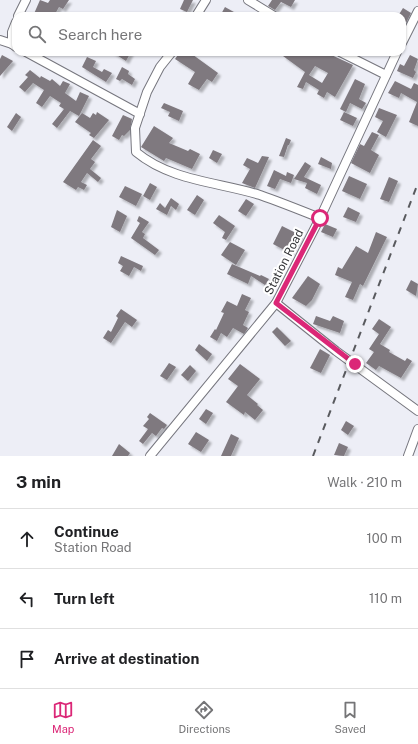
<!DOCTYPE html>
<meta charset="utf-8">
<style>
body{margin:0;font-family:"Public Sans",sans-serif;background:#f6f6f6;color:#202124}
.stop{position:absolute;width:12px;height:12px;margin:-9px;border:3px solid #db2777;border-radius:50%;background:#fff}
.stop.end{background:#db2777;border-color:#fff;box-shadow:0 1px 4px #0008}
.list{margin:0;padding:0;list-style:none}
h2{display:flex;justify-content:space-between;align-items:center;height:52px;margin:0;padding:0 16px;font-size:17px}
h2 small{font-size:13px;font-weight:400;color:#757577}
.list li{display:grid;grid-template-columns:26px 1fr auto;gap:12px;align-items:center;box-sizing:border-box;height:60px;padding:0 16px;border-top:1px solid #e0e0e0}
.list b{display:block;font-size:15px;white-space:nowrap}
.list p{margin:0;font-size:13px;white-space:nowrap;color:#757577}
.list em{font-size:13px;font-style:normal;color:#757577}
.icon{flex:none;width:22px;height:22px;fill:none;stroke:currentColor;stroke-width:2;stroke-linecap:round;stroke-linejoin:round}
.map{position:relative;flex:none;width:418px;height:456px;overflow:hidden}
.search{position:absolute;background:#fff;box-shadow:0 1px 3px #0004;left:12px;right:12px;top:12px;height:44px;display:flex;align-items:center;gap:10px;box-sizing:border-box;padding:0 14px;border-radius:12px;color:#757577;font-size:15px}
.sheet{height:232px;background:#fff}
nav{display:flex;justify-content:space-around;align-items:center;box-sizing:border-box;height:56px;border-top:1px solid #e0e0e0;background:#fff;font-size:11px;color:#757577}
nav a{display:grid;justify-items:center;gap:2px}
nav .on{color:#db2777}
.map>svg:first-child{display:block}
.building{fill:#7f797f;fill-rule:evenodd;filter:url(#shadow)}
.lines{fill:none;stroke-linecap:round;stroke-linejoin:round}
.minor-casing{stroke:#76767e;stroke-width:10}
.minor{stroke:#fff;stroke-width:8}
.rail{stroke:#595a5e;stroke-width:2;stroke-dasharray:7 7;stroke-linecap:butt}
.route{stroke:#db2777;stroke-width:5}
.labels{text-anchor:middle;stroke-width:4;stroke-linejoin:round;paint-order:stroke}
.street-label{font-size:12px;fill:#353639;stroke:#fff}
</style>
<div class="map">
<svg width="418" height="456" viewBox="0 0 418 456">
<defs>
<filter id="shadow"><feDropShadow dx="3" dy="3" stdDeviation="1" flood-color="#0004"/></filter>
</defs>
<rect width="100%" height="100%" fill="#edeef6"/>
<g class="building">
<path d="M40,0L48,3L50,0H69L63,9L59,7L54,16H33Z"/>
<path d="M184,0H193L187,12L180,9Z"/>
<path d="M272,0H295L291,7L281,2L275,10L268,6Z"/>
<path d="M225,7L241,16H220Z"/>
<path d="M403,8L411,13L402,31V16H398Z"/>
<path d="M112,52H131L126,61Z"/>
<path d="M180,52H189L218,73L212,82L207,79L199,90L188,84L195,72L175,59Z"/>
<path d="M285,52H320L324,54L325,52L353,65L335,97L327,92L324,98L317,94L319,90L306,82L303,89L297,87L305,72L283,56ZM315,66L328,73L322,83L309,75Z"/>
<path d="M2,55L13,61L0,76V59Z"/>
<path d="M410,55L418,59L414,70L416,72L413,78L397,71L400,64L404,66Z"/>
<path d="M87,57L96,61L93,67L102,72L104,69L112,73L106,82L82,67Z"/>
<path d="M122,67L129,71L128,74L135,79L132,85L122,79L120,81L116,79Z"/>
<path d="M30,70L40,78L41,76L50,81L52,79L60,86L63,81L70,84L65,93L76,101L80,92L89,96L79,116L70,111L57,128L52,124L64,109L59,106L61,103L50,96L42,107L36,103L44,90L33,83L25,92L19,87L28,77L25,75Z"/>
<path d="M355,79L365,84L359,99L366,103L362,109L350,103L346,112L340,109Z"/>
<path d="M395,81L411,89L414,83L418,85V126L409,122L417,102L401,93L399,98L388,93Z"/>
<path d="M164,103L183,111L179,121L168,116L170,112L161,108Z"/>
<path d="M379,108L397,115L386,137L377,132L383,121L375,117Z"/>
<path d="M97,112L109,120L94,138L89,135L91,133L75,122L82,113L90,118L93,113L96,115Z"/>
<path d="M344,112L357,118L353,126L340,120Z"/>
<path d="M16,113L21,117L12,131L7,127Z"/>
<path d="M123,115L132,119L130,130L124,136L122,135L119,140L112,136Z"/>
<path d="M154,126L173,138L169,143L188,151L190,149L200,154L192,169L166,158L164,161L141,147Z"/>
<path d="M372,132L379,135L371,150L379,155L370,173L351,163L360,144L364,146Z"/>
<path d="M286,138L291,140L289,145H288L284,157L279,156Z"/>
<path d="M93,140L101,146L91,159L95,162L90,169L101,178L98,182L87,173L81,182L87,185L84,190L78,187L76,190L63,182Z"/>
<path d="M213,150L222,154L217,163L209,158Z"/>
<path d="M262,156L269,157L255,188L242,183L250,169L243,165L247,158L258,163Z"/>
<path d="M321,157L332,163L331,169L318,164Z"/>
<path d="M305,162L311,166L304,177L321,185L317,194L305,188L307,183L294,179Z"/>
<path d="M274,170L286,176L287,172L294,175L291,183L280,179L275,189L267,186Z"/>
<path d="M349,176L367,184L360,199L342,191Z"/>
<path d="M389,177L398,181L389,202L380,199Z"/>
<path d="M150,183L157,187L150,200L143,196Z"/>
<path d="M125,186L142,194L136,206L119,197Z"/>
<path d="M197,195L204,200L195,215L187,210Z"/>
<path d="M171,198L179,204L176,210L171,206L167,215L156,209L160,203L165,208Z"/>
<path d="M246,199L254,204L246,216L238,211Z"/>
<path d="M348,207L360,213L356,222L343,217Z"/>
<path d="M117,210L127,216L120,232L111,227Z"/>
<path d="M219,215L235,226L226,240L222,238L225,232L213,223Z"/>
<path d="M139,216L149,222L142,232L145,234L143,238L159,250L155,255L131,238L140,223L137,221Z"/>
<path d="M325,224L337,229L333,237L321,232Z"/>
<path d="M282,226L300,235L290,253L273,244Z"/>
<path d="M376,232L387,237L363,286L360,284L353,300L345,297L352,282L335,275L338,267L342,269L356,246L368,253Z"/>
<path d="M230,242L245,250L236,265L221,255Z"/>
<path d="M121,256L143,266L141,271L134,267L129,276L120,271L123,266L118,263Z"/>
<path d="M232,264L260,276L261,275L269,279L265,285L251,276L248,284L227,274Z"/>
<path d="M308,276L320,284L312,300L306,306L292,298Z"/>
<path d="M411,280L418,284L416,296L406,290Z"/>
<path d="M242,294L251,298L245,310L249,312L243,325L248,328L244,334L233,328L227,337L221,333L217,341L210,337L215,329L216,330L224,313L221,312L227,301L237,306Z"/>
<path d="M121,309L137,320L132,327L125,322L111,343L103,338L108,330L111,332L118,318L116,316Z"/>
<path d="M316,316L330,321L333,316L344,321L340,333L313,324Z"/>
<path d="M379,319L391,327L380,344L390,350L389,352L405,361L407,358L412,361L401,378L379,366L376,370L366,363L374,352L369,349L379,334L372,329Z"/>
<path d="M277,327L291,341L285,346L272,332Z"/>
<path d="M199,344L212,354L207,361L195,350Z"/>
<path d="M320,349L330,355L321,373L310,368Z"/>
<path d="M169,363L176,367L167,380L160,376Z"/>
<path d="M240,364L260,379L247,395L258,404L257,405L263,410L255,420L245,412L244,415L226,402L238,386L228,379Z"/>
<path d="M190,365L196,371L188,381L181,375Z"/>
<path d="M206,409L213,413L206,424L199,419Z"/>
<path d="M150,413L167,425L164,429L162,428L156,436L152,433L143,444L139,441L148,429L143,426L149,419L147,417Z"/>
<path d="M346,421L354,426L348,435L341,430Z"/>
<path d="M196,432L209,440L201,452L188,444Z"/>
<path d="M231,434L239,438L231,456H221Z"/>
<path d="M339,443L348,447L344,456L334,455Z"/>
<path d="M119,444L130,453L128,456H112Z"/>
</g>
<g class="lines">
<g class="minor-casing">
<g id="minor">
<path d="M248,0L274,16"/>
<path d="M18,16L26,0"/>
<path d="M196,16L206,0"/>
<path d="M16,22L12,32V44L16,47"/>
<path d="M0,40L12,44"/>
<path d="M402,43L418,11"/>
<path d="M26,52L140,114"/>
<path d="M172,52L160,67L147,92L135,128L136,152C171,181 218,182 260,195C280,202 300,210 320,218"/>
<path d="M340,52L386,75"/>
<path d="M276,303L336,351L418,411"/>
<path d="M150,456L276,303L320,218L397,52"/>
<path d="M408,456L418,429"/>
</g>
</g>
<use href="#minor" class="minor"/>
<path class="rail" d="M313,456L418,183"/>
</g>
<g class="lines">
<path class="route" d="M320,218L276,303L355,364"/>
</g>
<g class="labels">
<g class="street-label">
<text transform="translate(284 262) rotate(-63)" y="4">Station Road</text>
</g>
</g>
</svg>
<div class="stop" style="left:320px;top:218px"></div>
<div class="stop end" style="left:355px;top:364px"></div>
<div class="search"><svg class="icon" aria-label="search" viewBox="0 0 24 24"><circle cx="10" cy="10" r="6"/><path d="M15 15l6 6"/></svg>Search here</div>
</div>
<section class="sheet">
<h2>3 min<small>Walk · 210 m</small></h2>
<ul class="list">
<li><svg class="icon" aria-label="ahead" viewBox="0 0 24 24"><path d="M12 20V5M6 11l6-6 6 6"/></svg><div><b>Continue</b><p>Station Road</p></div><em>100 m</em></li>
<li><svg class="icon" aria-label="left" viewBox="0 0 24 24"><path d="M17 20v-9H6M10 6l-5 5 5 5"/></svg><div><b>Turn left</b></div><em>110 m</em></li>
<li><svg class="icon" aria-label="arrive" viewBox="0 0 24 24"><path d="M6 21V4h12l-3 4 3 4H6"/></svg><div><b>Arrive at destination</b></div></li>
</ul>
</section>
<nav>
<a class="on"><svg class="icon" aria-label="map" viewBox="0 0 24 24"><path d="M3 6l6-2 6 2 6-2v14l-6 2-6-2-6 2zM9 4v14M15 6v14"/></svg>Map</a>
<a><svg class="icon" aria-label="directions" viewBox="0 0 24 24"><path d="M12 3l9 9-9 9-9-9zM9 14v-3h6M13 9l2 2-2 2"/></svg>Directions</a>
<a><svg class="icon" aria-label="saved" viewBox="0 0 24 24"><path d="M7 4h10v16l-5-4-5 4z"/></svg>Saved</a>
</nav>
